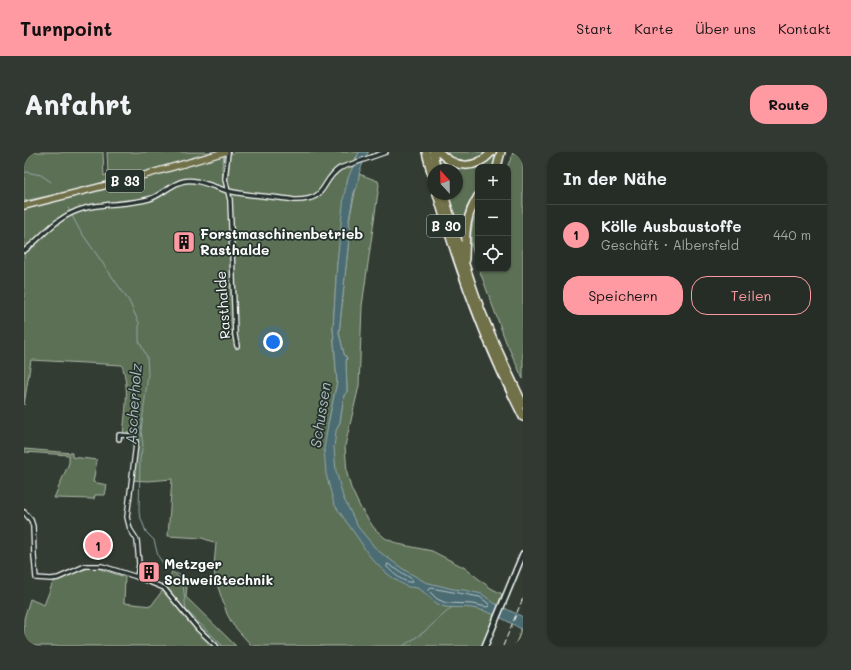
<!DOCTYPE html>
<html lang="de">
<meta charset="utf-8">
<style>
body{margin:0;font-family:Mali,sans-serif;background:#323932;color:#f1f3f6}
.controls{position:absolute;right:12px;top:12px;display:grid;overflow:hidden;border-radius:8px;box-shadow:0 1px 3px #0004}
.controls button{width:36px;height:36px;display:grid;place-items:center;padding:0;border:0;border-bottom:1px solid #424943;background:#262d26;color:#f1f3f6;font:20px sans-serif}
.compass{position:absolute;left:403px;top:12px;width:36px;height:36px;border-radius:50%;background:#262d26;box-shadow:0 1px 3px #0004;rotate:338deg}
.you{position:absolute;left:249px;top:190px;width:14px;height:14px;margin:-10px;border:3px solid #fff;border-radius:50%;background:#1a73e8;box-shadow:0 0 0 6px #1a73e833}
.badge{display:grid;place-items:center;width:26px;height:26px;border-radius:50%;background:#ff9aa2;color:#111;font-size:13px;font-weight:700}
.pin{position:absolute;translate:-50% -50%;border:2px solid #fff;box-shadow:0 1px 4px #0006}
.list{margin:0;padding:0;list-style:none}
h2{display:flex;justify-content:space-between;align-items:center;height:52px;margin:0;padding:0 16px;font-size:17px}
h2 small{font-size:13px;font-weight:400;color:#a4a8a7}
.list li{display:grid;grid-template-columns:26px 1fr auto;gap:12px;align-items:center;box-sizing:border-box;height:60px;padding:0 16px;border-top:1px solid #424943}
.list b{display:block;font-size:15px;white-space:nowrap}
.list p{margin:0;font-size:13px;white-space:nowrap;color:#a4a8a7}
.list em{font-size:13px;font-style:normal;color:#a4a8a7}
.actions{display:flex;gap:8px;padding:12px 16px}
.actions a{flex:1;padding:9px 0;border:1px solid #ff9aa2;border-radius:16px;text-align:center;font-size:14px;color:#ff9aa2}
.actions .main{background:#ff9aa2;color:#111}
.icon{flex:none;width:22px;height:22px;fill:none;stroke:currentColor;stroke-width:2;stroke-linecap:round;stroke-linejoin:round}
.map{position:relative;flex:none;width:499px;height:494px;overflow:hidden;border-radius:16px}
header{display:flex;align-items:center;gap:24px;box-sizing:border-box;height:56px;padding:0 20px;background:#ff9aa2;color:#111}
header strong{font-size:19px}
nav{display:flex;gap:22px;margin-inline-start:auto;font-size:14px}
.intro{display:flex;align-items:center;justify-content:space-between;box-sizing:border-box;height:96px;padding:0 24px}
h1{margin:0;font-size:28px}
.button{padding:10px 18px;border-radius:16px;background:#ff9aa2;color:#111;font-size:14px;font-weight:700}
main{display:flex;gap:24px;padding:0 24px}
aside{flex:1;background:#262d26;border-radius:16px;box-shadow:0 1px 3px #0004}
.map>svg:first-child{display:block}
.green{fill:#5c7054;stroke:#aeb8aa}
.water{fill:#4b6c72;stroke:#93a7aa}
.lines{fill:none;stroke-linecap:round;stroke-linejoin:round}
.shore{stroke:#b7c4c7;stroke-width:1}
.stream{stroke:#93a7aa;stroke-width:1}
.street-casing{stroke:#fff;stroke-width:6}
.secondary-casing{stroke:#fff;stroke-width:8}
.primary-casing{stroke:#fff;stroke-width:8}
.highway-casing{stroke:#fff;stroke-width:10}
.street{stroke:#26332d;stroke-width:3.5}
.secondary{stroke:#26332d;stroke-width:5}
.primary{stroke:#70704a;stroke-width:5.5}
.highway{stroke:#70704a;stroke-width:7}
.rail{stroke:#fff;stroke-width:1;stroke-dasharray:6 3;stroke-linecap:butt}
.labels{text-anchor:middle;stroke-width:3.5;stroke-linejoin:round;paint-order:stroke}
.shield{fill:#26332d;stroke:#bec2c0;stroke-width:1}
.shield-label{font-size:13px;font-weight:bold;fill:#fff}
.poi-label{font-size:14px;font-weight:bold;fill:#fff;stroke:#26332d;text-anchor:start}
.street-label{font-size:14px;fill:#fff;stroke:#26332d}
.water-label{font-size:15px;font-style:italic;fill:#aebdc0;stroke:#26332d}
</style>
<header>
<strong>Turnpoint</strong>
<nav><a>Start</a><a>Karte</a><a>Über uns</a><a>Kontakt</a></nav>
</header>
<div class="intro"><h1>Anfahrt</h1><a class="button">Route</a></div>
<main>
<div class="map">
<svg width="499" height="494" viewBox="0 0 499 494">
<rect width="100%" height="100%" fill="#323c33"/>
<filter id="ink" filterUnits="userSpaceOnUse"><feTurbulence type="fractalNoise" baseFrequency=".025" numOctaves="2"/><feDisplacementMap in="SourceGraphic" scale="8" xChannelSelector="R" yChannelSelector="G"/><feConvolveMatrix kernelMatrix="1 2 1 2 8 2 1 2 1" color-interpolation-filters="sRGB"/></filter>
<g filter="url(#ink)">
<g class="green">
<path d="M0,0H79L80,24L84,22L83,0H188L63,36L0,49Z"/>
<path d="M212,0H345L332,5L317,79L313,111L309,176L313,230L304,272L316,270L320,243L323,240L322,209L323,206L320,202L315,181L326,77L325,68L335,22L354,29L355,33L338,154L335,234L321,294L323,321L327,336L336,355L350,376L361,386L374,392L408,399L441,416L465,435L478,442L468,468L473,467L461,494H228L209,473L203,462L191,426L190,414L192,391L178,386L144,384L148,327L124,329L107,328L112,292L110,285L99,283C101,258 106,238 98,213L7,208L0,253V57L148,19L200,3L198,15L199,28H204L206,2Z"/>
<path d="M413,0H463L473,4L469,15H454V40L443,55L439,72L438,88L424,42H433V18H418Z"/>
<path d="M489,0H499V227L482,190L455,117H484V15H483L488,4Z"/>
<path d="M454,57V114C445,91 444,81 454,57Z"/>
<path d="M0,297L48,301V305L73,308L69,330L83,333L81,343H71L70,347L30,346L45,311V303L0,300Z"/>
<path d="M70,415L101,425L100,451L127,454L144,431L148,419L163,433L162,445L212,494H0V467L6,447L20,453L29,430L58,418Z"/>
<path d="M499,472V494H491Z"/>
</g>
<path class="water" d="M335,0H344L336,18L333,35L330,40L325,68L326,77L315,181L320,202L323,206L322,209L323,240L320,243L316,270L312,279L310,296L312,319L319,345L334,375L353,398L379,417L401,430L429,437L440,438L458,442L470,451L499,465V478C483,469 467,459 448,456C439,455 430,456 421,455C409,452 404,441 393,436C390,435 385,436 382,434C367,427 344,406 338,392L310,352L302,322L300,297L304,272L313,230L309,176L313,111L320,43L324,26Z"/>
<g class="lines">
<g class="shore">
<path d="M364,412L388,427L389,430C380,432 369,421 363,415Z"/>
<path d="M407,436L456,445L465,452V454L463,455L449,452L422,451L413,447L405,439Z"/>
</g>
<g class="stream">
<path d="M0,21L2,20L17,23L27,30"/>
<path d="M44,56L55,77L105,149L115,171V189L123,205L124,222L117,279L119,293L116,307L115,361L122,380L130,388L134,404L143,417"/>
<path d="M152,421L158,424L162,458L199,494"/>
<path d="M379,494L400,480L428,455"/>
</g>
<g class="street-casing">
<g id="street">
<path d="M204,0L201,27L206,48L210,153L211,183L213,194"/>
<path d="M0,99C16,87 30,68 50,60C73,50 100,54 125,47C137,44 146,32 160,29C173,26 191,36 204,39C225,44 248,44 270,48C305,49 295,30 316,16L362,0"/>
<path d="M95,287V283L108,284L112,289V292L103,365L106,377L113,388L115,412L113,425"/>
<path d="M0,360L7,368L9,374L10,404L12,426L27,427L34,426L61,414H78L113,425L140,436L174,477L192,494"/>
</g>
</g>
<g class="secondary-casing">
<path id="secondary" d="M461,494L499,402"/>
</g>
<g class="primary-casing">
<path id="primary" d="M0,54L107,27L201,0"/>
</g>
<g class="highway-casing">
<g id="highway">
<path d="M402,0L409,28"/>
<path d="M409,0L413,18"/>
<path d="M415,0C432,17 451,18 468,0"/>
<path d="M473,15L477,0"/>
<path d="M413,42C435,119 463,194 499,265"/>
<path d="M420,42C431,80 442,119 456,156C469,189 484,220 499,252"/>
<path d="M441,107C442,82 440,67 454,44"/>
</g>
</g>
<use href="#street" class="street"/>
<use href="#secondary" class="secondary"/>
<use href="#primary" class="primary"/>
<use href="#highway" class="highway"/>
<path class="rail" d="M479,494L499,446"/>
</g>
</g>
<defs>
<g id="building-square" transform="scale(1.15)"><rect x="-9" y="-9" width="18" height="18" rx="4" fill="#ff9aa2" stroke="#26332d"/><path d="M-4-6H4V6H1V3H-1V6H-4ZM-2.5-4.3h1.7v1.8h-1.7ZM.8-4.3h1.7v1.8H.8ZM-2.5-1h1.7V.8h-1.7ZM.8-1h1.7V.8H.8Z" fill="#111"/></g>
</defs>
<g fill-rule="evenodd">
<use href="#building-square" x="160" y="90"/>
<use href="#building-square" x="125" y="420"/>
</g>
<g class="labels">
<g class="shield">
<rect x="82" y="18" width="38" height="22" rx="3"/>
<rect x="403" y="63" width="38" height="22" rx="3"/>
</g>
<g class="shield-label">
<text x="101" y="34">B 33</text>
<text x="422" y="79">B 30</text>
</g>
<g class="poi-label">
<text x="176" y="87">Forstmaschinenbetrieb<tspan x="176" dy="16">Rasthalde</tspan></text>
<text x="140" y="417">Metzger<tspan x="140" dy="16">Schweißtechnik</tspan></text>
</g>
<g class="street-label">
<text transform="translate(199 153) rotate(-94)" y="5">Rasthalde</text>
</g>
<g class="water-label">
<text transform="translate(110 252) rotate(-86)" y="5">Ascherholz</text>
<text transform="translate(297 263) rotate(-81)" y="5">Schussen</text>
</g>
</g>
</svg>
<div class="controls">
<button>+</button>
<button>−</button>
<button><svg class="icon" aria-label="locate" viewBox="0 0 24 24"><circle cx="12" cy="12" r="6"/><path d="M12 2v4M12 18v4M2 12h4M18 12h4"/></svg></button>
</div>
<svg class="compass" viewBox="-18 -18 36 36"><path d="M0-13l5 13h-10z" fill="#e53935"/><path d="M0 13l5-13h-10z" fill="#a4a8a7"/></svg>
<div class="you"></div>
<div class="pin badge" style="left:74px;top:393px">1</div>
</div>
<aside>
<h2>In der Nähe<small></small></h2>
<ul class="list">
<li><span class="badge">1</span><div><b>Kölle Ausbaustoffe</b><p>Geschäft · Albersfeld</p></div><em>440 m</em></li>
</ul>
<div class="actions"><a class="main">Speichern</a><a>Teilen</a></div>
</aside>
</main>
